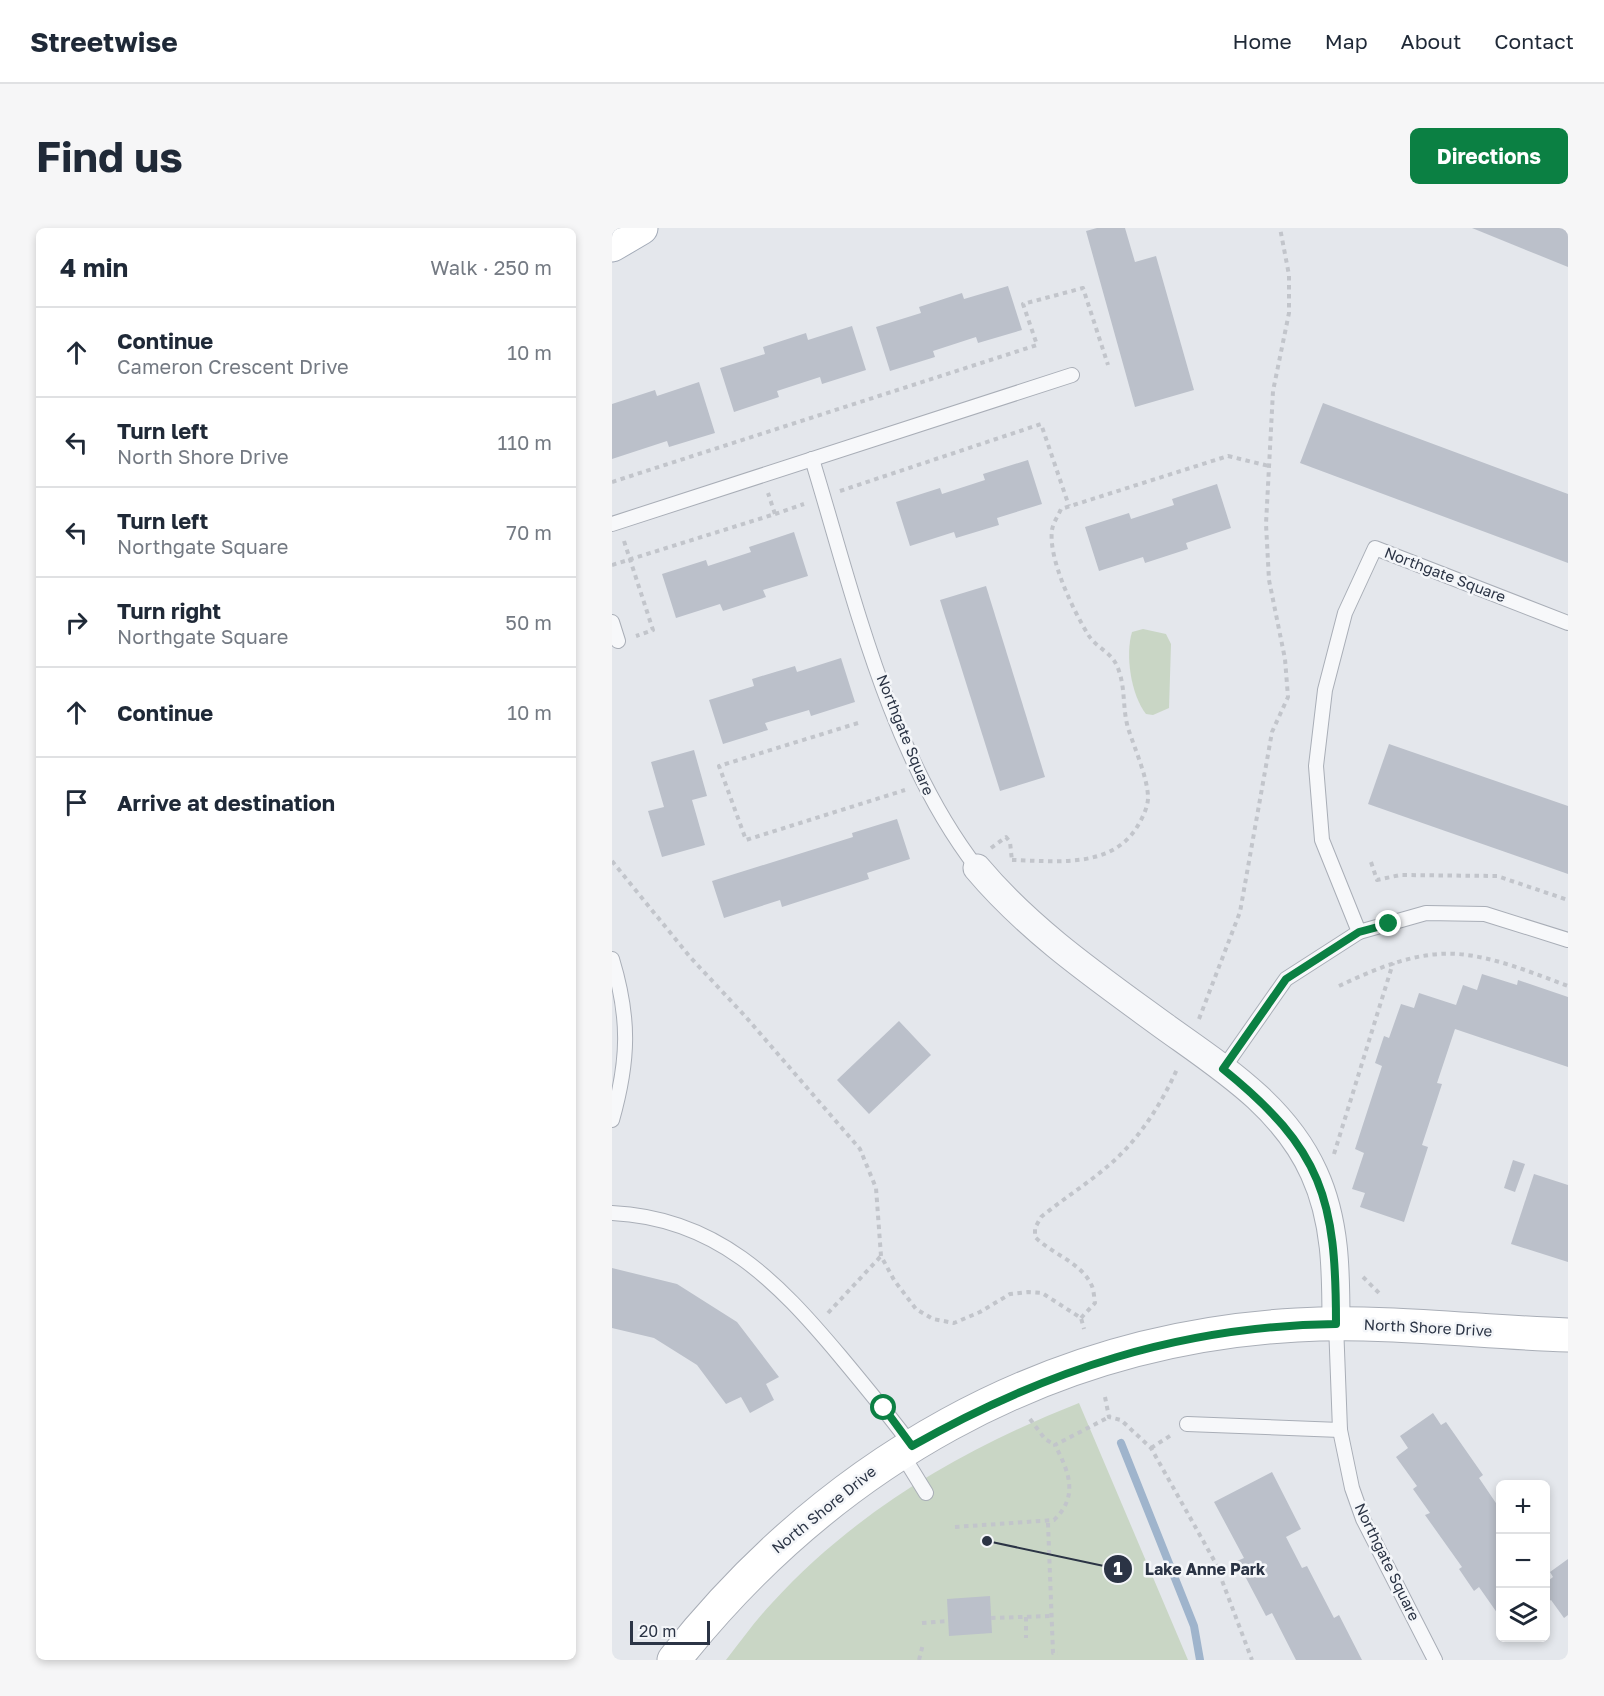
<!DOCTYPE html>
<meta charset="utf-8">
<style>
body{margin:0;font-family:"Golos Text",sans-serif;background:#f6f6f7;color:#1f2937}
.controls{position:absolute;right:18px;bottom:18px;display:grid;overflow:hidden;border-radius:9px;box-shadow:0 3px 9px #0003}
.controls button{width:54px;height:54px;display:grid;place-items:center;padding:0;border:0;border-bottom:2px solid #e0e1e3;background:#fff;color:#1f2937;font:30px sans-serif}
.scale{position:absolute;left:18px;bottom:15px;width:80px;box-sizing:border-box;padding-left:6px;border:3px solid #2b3445;border-top:0;font-size:16px;line-height:21px;white-space:nowrap;color:#2b3445;-webkit-text-stroke:4px #f4f6f9;paint-order:stroke}
.stop{position:absolute;width:18px;height:18px;margin:-14px;border:4px solid #0b8043;border-radius:50%;background:#fff}
.stop.end{background:#0b8043;border-color:#fff;box-shadow:0 2px 6px #0008}
.list{margin:0;padding:0;list-style:none}
h2{display:flex;justify-content:space-between;align-items:center;height:78px;margin:0;padding:0 24px;font-size:26px}
h2 small{font-size:20px;font-weight:400;color:#747a83}
.list li{display:grid;grid-template-columns:39px 1fr auto;gap:18px;align-items:center;box-sizing:border-box;height:90px;padding:0 24px;border-top:2px solid #e0e1e3}
.list b{display:block;font-size:22px;white-space:nowrap}
.list p{margin:0;font-size:20px;white-space:nowrap;color:#747a83}
.list em{font-size:20px;font-style:normal;color:#747a83}
.icon{flex:none;width:33px;height:33px;fill:none;stroke:currentColor;stroke-width:2;stroke-linecap:round;stroke-linejoin:round}
.map{position:relative;flex:none;width:956px;height:1432px;overflow:hidden;border-radius:9px}
header{display:flex;align-items:center;gap:36px;box-sizing:border-box;height:84px;padding:0 30px;background:#fff;border-bottom:2px solid #e0e1e3}
header strong{font-size:28px}
nav{display:flex;gap:33px;margin-inline-start:auto;font-size:21px}
.intro{display:flex;align-items:center;justify-content:space-between;box-sizing:border-box;height:144px;padding:0 36px}
h1{margin:0;font-size:42px}
.button{padding:15px 27px;border-radius:9px;background:#0b8043;color:#fff;font-size:21px;font-weight:700}
main{display:flex;gap:36px;padding:0 36px}
aside{flex:1;background:#fff;border-radius:9px;box-shadow:0 3px 9px #0003}
.map>svg:first-child{display:block}
.green{fill:#c9d6c5}
.lines{fill:none;stroke-linecap:round;stroke-linejoin:round}
.stream{stroke:#9fb4cc;stroke-width:8}
.building{fill:#bbc0ca}
.lane-casing{stroke:#a9aeb7;stroke-width:16}
.street-casing{stroke:#a9aeb7;stroke-width:29}
.secondary-casing{stroke:#a9aeb7;stroke-width:35}
.primary-casing{stroke:#a3abb8;stroke-width:35}
.path{stroke:#c2c5cb;stroke-width:4;stroke-dasharray:4.5 4.5;stroke-linecap:butt}
.lane{stroke:#f7f8fa;stroke-width:14}
.street{stroke:#f7f8fa;stroke-width:27}
.secondary{stroke:#fff;stroke-width:33}
.primary{stroke:#fff;stroke-width:33}
.route{stroke:#0b8043;stroke-width:8}
.labels{text-anchor:middle;stroke-width:5;stroke-linejoin:round;paint-order:stroke}
.street-label{font-size:15px;fill:#2b3445;stroke:#f4f6f9}
.leader{fill:none;stroke:#2b3445;stroke-width:2}
.callout-dot{fill:#2b3445;stroke:#f4f6f9;stroke-width:2}
.mark-label{font-size:18px;text-anchor:middle;font-weight:bold;fill:#fff}
.callout-label{font-size:16px;text-anchor:middle;font-weight:bold;fill:#2b3445;stroke:#f4f6f9;stroke-width:5;stroke-linejoin:round;paint-order:stroke}
</style>
<header>
<strong>Streetwise</strong>
<nav><a>Home</a><a>Map</a><a>About</a><a>Contact</a></nav>
</header>
<div class="intro"><h1>Find us</h1><a class="button">Directions</a></div>
<main>
<aside>
<h2>4 min<small>Walk · 250 m</small></h2>
<ul class="list">
<li><svg class="icon" aria-label="ahead" viewBox="0 0 24 24"><path d="M12 20V5M6 11l6-6 6 6"/></svg><div><b>Continue</b><p>Cameron Crescent Drive</p></div><em>10 m</em></li>
<li><svg class="icon" aria-label="left" viewBox="0 0 24 24"><path d="M17 20v-9H6M10 6l-5 5 5 5"/></svg><div><b>Turn left</b><p>North Shore Drive</p></div><em>110 m</em></li>
<li><svg class="icon" aria-label="left" viewBox="0 0 24 24"><path d="M17 20v-9H6M10 6l-5 5 5 5"/></svg><div><b>Turn left</b><p>Northgate Square</p></div><em>70 m</em></li>
<li><svg class="icon" aria-label="right" viewBox="0 0 24 24"><path d="M7 20v-9h11M14 6l5 5-5 5"/></svg><div><b>Turn right</b><p>Northgate Square</p></div><em>50 m</em></li>
<li><svg class="icon" aria-label="ahead" viewBox="0 0 24 24"><path d="M12 20V5M6 11l6-6 6 6"/></svg><div><b>Continue</b></div><em>10 m</em></li>
<li><svg class="icon" aria-label="arrive" viewBox="0 0 24 24"><path d="M6 21V4h12l-3 4 3 4H6"/></svg><div><b>Arrive at destination</b></div></li>
</ul>
</aside>
<div class="map">
<svg width="956" height="1432" viewBox="0 0 956 1432">
<rect width="100%" height="100%" fill="#e4e7ec"/>
<g class="green">
<path d="M531,401L554,406L559,416L557,480L541,487L534,486C519,467 513,427 520,404Z"/>
<path d="M467,1175L576,1432H114C129,1413 143,1393 160,1375C245,1282 351,1221 467,1175Z"/>
</g>
<g class="lines">
<path class="stream" d="M509,1215L582,1398L588,1432"/>
</g>
<g class="building">
<path d="M485,0H513L523,34L544,28L582,162L523,179L474,3Z"/>
<path d="M860,0H956V39Z"/>
<path d="M396,58L410,102L366,115L364,109L321,123L323,129L278,143L264,99L309,85L307,79L350,65L352,71Z"/>
<path d="M240,98L254,142L210,156L208,149L165,163L167,169L122,184L108,140L153,126L151,119L194,105L196,112Z"/>
<path d="M87,154L103,205L57,219L55,213L0,231V176L43,162L45,168Z"/>
<path d="M711,175L956,266V335L688,235Z"/>
<path d="M416,232L430,276L385,290L387,297L344,310L342,304L298,318L284,274L328,260L330,266L373,252L371,246Z"/>
<path d="M605,256L619,300L574,315L576,321L533,335L531,329L487,343L473,299L517,285L519,291L562,277L560,271Z"/>
<path d="M182,304L196,348L151,362L154,369L111,383L108,376L64,390L50,346L94,332L96,338L139,324L137,319Z"/>
<path d="M374,358L433,549L388,563L328,372Z"/>
<path d="M229,430L243,474L199,488L197,482L153,495L156,502L111,516L97,472L142,458L140,451L183,438L185,444Z"/>
<path d="M777,516L956,578V646L756,576Z"/>
<path d="M82,522L95,568L80,572L93,617L50,629L36,583L52,579L39,534Z"/>
<path d="M285,591L298,631L255,645L257,651L170,679L168,672L112,690L100,653L241,609L240,605Z"/>
<path d="M870,746L905,757L906,752L956,769V839L843,801L825,855L830,856L810,917L816,919L792,994L748,979L753,965L740,961L752,925L743,921L770,838L763,835L772,808L777,810L789,776L802,780L807,765L844,777L851,757L865,762Z"/>
<path d="M287,793L319,827L257,886L225,852Z"/>
<path d="M901,932L913,936L903,964L892,960Z"/>
<path d="M922,946L956,957V1034L899,1016Z"/>
<path d="M0,1040L65,1056L125,1094L167,1149L154,1156L162,1172L138,1185L129,1169L114,1176L85,1137L42,1110L0,1100Z"/>
<path d="M821,1185L829,1197L834,1194L871,1247L867,1250L888,1281V1389L867,1359L862,1363L847,1341L850,1339L813,1287L818,1285L801,1261L805,1258L784,1229L796,1220L788,1208Z"/>
<path d="M660,1244L689,1301L674,1309L690,1340L695,1338L722,1390L727,1387L750,1432H684L660,1385L654,1388L625,1333L632,1330L602,1274Z"/>
<path d="M956,1331V1387L952,1390L939,1372L933,1376V1355L941,1349L938,1344Z"/>
<path d="M378,1368L380,1405L337,1408L335,1371Z"/>
</g>
<g class="lines">
<g class="lane-casing">
<g id="lane">
<path d="M200,231C242,368 277,526 365,640"/>
<path d="M0,296L460,147"/>
<path d="M0,394L6,413"/>
<path d="M747,704L814,685L873,686L956,712"/>
<path d="M0,731C18,790 17,832 0,892"/>
<path d="M611,841L674,751L747,704L710,612L704,538L713,462L733,385L763,320L956,395"/>
<path d="M0,985C105,990 165,1053 228,1128C253,1158 277,1187 300,1218"/>
<path d="M724,1096L728,1202L740,1260L751,1291L823,1432"/>
<path d="M575,1196L728,1202"/>
<path d="M290,1226L314,1265"/>
</g>
</g>
<g class="street-casing">
<path id="street" d="M365,640C418,703 485,749 552,798C609,839 672,878 702,945C724,993 724,1044 724,1096"/>
</g>
<g class="secondary-casing">
<path id="secondary" d="M62,1432C217,1236 433,1111 685,1097C775,1092 866,1104 956,1107"/>
</g>
<g class="primary-casing">
<path id="primary" d="M0,17L29,0"/>
</g>
<g class="path">
<path d="M0,254L425,117L411,76L471,60L496,137"/>
<path d="M228,263L429,196L457,278"/>
<path d="M163,286L192,276"/>
<path d="M12,313L41,402L24,408"/>
<path d="M0,337L163,286L156,265"/>
<path d="M246,495L107,538L134,612L293,562"/>
<path d="M379,620L394,609L398,614L400,633"/>
<path d="M400,632C443,633 499,641 525,599C530,591 536,579 536,570C536,550 522,519 516,500C510,479 514,458 505,438C499,424 485,420 477,408C462,384 436,331 440,302C441,295 446,288 449,281L616,228L657,238"/>
<path d="M0,633L78,729L133,788L248,921L264,960L269,1028L282,1052L304,1081L321,1091L342,1095L368,1084L398,1066L416,1064L430,1065L469,1090L472,1101"/>
<path d="M759,634L765,652L788,647L885,648L956,672"/>
<path d="M727,758C763,741 804,723 846,726C883,729 921,745 956,758"/>
<path d="M587,791L628,684L660,504L676,469L673,431L657,352L654,296L661,163L677,85V47L668,0"/>
<path d="M722,926L781,735"/>
<path d="M751,1049L769,1067"/>
<path d="M216,1085L269,1028"/>
<path d="M469,1090L483,1075C482,1070 482,1061 479,1056C468,1034 440,1026 423,1009V1000L429,989C451,971 475,956 496,938C527,912 550,875 566,839"/>
<path d="M493,1169L497,1189L509,1192L539,1220L603,1334L640,1432"/>
<path d="M418,1191L433,1211L443,1217"/>
<path d="M539,1220L561,1206"/>
<path d="M436,1295L441,1425H446"/>
<path d="M343,1299L442,1292C467,1268 457,1244 443,1217L497,1189"/>
<path d="M414,1389V1410"/>
<path d="M379,1390L439,1388"/>
<path d="M310,1395L336,1393"/>
<path d="M307,1432L311,1416"/>
</g>
<use href="#lane" class="lane"/>
<use href="#street" class="street"/>
<use href="#secondary" class="secondary"/>
<use href="#primary" class="primary"/>
</g>
<g class="lines">
<path class="route" d="M272,1180L300,1218C434,1142 569,1098 724,1096C724,971 711,922 611,841L674,751L747,704L777,696"/>
</g>
<g class="labels">
<g class="street-label">
<text transform="translate(833 347) rotate(21)" y="5">Northgate Square</text>
<text transform="translate(293 507) rotate(68)" y="5">Northgate Square</text>
<text transform="translate(816 1100) rotate(3)" y="5">North Shore Drive</text>
<text transform="translate(212 1282) rotate(-39)" y="5">North Shore Drive</text>
<text transform="translate(775 1334) rotate(64)" y="5">Northgate Square</text>
</g>
</g>
<path class="leader" d="M375 1313L506 1341"/>
<g class="callout-dot">
<circle cx="375" cy="1313" r="6"/>
<circle cx="506" cy="1341" r="15"/>
</g>
<g class="mark-label">
<text x="506" y="1347">1</text>
</g>
<g class="callout-label">
<text x="593" y="1347">Lake Anne Park</text>
</g>
</svg>
<div class="controls">
<button>+</button>
<button>−</button>
<button><svg class="icon" aria-label="layers" viewBox="0 0 24 24"><path d="M12 4l9 5-9 5-9-5zM3 14l9 5 9-5"/></svg></button>
</div>
<div class="scale">20 m</div>
<div class="stop" style="left:272px;top:1180px"></div>
<div class="stop end" style="left:777px;top:696px"></div>
</div>
</main>
